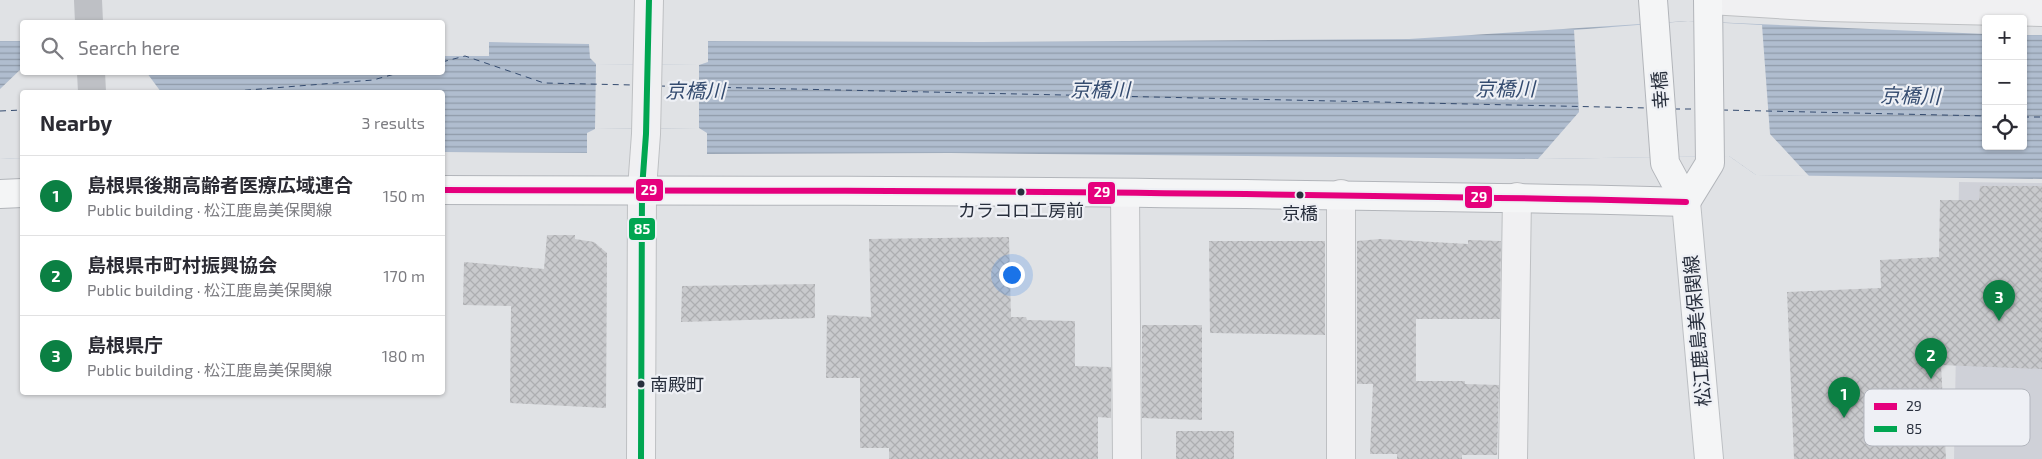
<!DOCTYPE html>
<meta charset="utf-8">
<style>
body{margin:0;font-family:"Exo 2","Noto Sans JP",sans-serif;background:#f2f2f3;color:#2b2b33}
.controls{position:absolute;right:15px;top:15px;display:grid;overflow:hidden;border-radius:5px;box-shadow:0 1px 4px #0004}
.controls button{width:45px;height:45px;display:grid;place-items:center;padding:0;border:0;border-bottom:1px solid #e1e1e2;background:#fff;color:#2b2b33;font:25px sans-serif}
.you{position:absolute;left:1011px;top:274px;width:18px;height:18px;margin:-12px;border:4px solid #fff;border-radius:50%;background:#1a73e8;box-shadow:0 0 0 8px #1a73e833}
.badge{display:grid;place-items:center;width:32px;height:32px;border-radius:50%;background:#0b8043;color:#fff;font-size:16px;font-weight:700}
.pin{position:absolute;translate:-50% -41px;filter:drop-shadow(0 1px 2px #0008)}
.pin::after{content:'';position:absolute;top:26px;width:18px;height:15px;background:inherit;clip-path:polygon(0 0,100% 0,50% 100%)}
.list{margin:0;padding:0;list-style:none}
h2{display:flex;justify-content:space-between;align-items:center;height:65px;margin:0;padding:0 20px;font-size:21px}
h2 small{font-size:16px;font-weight:400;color:#7c7c81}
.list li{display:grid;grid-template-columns:32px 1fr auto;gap:15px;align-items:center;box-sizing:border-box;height:80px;padding:0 20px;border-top:1px solid #e1e1e2}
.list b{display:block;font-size:19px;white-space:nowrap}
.list p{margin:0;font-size:16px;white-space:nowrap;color:#7c7c81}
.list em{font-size:16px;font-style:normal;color:#7c7c81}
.icon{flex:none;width:28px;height:28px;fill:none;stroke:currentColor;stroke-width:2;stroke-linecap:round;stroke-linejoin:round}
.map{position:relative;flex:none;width:2042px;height:459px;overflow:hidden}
.search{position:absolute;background:#fff;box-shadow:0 1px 4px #0004;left:20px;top:20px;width:425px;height:55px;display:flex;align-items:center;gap:12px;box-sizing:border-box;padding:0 18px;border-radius:5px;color:#7c7c81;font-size:19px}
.panel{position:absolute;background:#fff;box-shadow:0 1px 4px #0004;left:20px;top:90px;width:425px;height:305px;border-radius:5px}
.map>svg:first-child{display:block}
.built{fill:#cfd1d8}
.water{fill:url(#water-rules)}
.pier{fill:#e0e2e5}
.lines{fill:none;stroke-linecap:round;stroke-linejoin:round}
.ferry{stroke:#344b6f;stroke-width:1;stroke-dasharray:6 5;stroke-linecap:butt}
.building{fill:url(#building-cross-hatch)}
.street-casing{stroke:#bec0c3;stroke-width:30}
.primary-casing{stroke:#bcbfc3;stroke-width:30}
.highway-casing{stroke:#b2b5ba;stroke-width:30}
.street{stroke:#f0f0f2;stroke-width:28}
.secondary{stroke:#bec0c5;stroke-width:28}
.primary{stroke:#f4f5f6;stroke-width:28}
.highway{stroke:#f4f5f6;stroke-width:28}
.bus-1-casing{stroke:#eef0f5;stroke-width:10}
.bus-2-casing{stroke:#eef0f5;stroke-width:10}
.bus-1{stroke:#e5007d;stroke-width:6}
.bus-2{stroke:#00a651;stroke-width:6}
.bus-dot{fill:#282f3d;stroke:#eef0f5;stroke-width:2}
.labels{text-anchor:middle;stroke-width:4.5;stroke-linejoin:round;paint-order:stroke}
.bus-label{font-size:18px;fill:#282f3d;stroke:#eef0f5}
.street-label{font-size:19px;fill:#282f3d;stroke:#eef0f5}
.water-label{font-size:20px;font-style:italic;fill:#344b6f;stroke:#eef0f5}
.key{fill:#eef0f5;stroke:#b3b6be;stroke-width:1}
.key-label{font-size:14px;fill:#282f3d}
.line-badge{stroke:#eef0f5;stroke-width:2}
.badge-label{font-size:14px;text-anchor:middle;font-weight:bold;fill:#fff}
</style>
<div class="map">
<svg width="2042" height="459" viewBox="0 0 2042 459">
<defs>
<pattern id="water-rules" width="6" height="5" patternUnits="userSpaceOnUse" patternTransform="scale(1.25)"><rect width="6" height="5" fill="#b0bdcf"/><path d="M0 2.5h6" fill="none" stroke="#8f9aa9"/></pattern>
<pattern id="building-cross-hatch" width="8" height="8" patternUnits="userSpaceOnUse" patternTransform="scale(1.25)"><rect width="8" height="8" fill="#c9cacd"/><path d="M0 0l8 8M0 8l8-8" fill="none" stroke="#adaeb1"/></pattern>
</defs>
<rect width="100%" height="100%" fill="#e0e2e5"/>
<path class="built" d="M1959,182L2042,183V459H1954Z"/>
<path class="water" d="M1688,21L1986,34V146H2023V35H2042V179L1756,175L1729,156L1538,159L950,153L707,154V133L699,128L595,129L587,133V153L443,152L442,92H22V158L0,159V41H22V72H442L443,56H489V42L589,44L590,58L596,64L699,65L708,62V41L981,42L1409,39Z"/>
<g class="pier">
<path d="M1688,21L1762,25L1770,134L1809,176L1756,175L1729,156L1538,159L1579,112L1574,30Z"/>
<path d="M596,64L699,65V128L595,129Z"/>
<path d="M22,68V72L147,73L161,92H22V158L0,159V89Z"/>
</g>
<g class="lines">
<g class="ferry">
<path d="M442,62L465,56L544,83L633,85"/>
<path d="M659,86L1648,108"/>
<path d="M223,92L373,80L402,72"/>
<path d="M1674,109H1695"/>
<path d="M1722,110L1986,116"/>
<path d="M0,111L22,110"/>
<path d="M2023,117H2042"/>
</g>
</g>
<g class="building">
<path d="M1980,186H2042V369L1941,365L1946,459H1794L1787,292L1881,288L1880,260L1939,257L1940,200H1979Z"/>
<path d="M547,235H575V239L594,242L607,253L606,408L510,403L511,306L463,305L464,262L544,269Z"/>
<path d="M1009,237L1011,317H1026L1027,320L1075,321V366L1111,367V418L1098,417V459H889V448H860V378H826L827,315L871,317L869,239Z"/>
<path d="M1380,239L1468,244V240L1501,241L1500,319H1416V381H1465V384L1499,385L1497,455H1462V459H1397V454H1370L1373,384H1357V241Z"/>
<path d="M1209,241H1325V335L1210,333Z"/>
<path d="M815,284V318L681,322L682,286Z"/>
<path d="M1142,325H1202V420L1142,418Z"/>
<rect x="1176" y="431" width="58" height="28"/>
</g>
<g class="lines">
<g class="street-casing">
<g id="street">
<path d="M1710,0L1826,7L2042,12"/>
<path d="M1125,193L1127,459"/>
<path d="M1341,194V459"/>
<path d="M641,459L642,189L646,134L649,0"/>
<path d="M1513,459L1517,197"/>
</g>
</g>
<g class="primary-casing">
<path id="primary" d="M1686,202L1709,459"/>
</g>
<g class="highway-casing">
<g id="highway">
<path d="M1653,0L1665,163L1686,202"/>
<path d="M442,190C645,189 846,191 1048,192C1261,194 1473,196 1686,202"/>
<path d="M0,194L22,193"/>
<path d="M1686,202L1710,163L1708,0"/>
</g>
</g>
<use href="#street" class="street"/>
<g class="secondary">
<path d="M88,0L89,22"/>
<path d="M91,72L92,92"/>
</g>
<use href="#primary" class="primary"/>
<use href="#highway" class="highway"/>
<g class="bus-1-casing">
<path id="bus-1" d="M442,190C645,189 846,191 1048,192C1261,194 1473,196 1686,202"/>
</g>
<g class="bus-2-casing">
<path id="bus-2" d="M641,459L642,189L646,134L649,0"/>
</g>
<use href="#bus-1" class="bus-1"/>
<use href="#bus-2" class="bus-2"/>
</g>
<g class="bus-dot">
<circle cx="1021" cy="192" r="4.5"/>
<circle cx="1300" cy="195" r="4.5"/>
<circle cx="641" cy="384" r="4.5"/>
</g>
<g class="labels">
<g class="bus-label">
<text x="1021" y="217">カラコロ工房前</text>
<text x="1300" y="220">京橋</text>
<text x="650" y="391" text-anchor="start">南殿町</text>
</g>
<g class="street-label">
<text transform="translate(1660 90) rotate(-94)" y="7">幸橋</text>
<text transform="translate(1697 331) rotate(-95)" y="7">松江鹿島美保関線</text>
</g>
<g class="water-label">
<text x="1505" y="96">京橋川</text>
<text x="1100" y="97">京橋川</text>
<text x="695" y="98">京橋川</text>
<text transform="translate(1910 96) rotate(1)" y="7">京橋川</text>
</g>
</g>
<rect x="1864" y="389" width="166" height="57" rx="8" class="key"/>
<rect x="1874" y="403" width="23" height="7" fill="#e5007d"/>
<rect x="1874" y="426" width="23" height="6" fill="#00a651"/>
<g class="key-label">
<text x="1906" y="411">29</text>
<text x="1906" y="434">85</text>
</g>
<g class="line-badge">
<rect x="635" y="178" width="29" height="24" rx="5" fill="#e5007d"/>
<rect x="1087" y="181" width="29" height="24" rx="5" fill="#e5007d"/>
<rect x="1464" y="185" width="29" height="24" rx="5" fill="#e5007d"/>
<rect x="628" y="217" width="28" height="24" rx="5" fill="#00a651"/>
</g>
<g class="badge-label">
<text x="649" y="195">29</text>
<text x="1102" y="197">29</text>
<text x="1479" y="202">29</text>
<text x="642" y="234">85</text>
</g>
</svg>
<div class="controls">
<button>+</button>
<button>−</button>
<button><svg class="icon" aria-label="locate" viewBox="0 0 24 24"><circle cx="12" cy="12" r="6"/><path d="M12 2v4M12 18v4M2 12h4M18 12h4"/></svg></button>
</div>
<div class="you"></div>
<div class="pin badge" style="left:1844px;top:418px">1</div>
<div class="pin badge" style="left:1931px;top:379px">2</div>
<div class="pin badge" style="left:1999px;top:321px">3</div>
<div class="search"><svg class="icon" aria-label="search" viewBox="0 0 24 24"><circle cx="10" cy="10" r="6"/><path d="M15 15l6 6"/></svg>Search here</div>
<section class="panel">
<h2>Nearby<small>3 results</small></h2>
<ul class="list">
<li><span class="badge">1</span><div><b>島根県後期高齢者医療広域連合</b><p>Public building · 松江鹿島美保関線</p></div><em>150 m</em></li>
<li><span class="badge">2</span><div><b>島根県市町村振興協会</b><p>Public building · 松江鹿島美保関線</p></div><em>170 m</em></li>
<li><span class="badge">3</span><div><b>島根県庁</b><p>Public building · 松江鹿島美保関線</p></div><em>180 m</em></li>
</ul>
</section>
</div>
